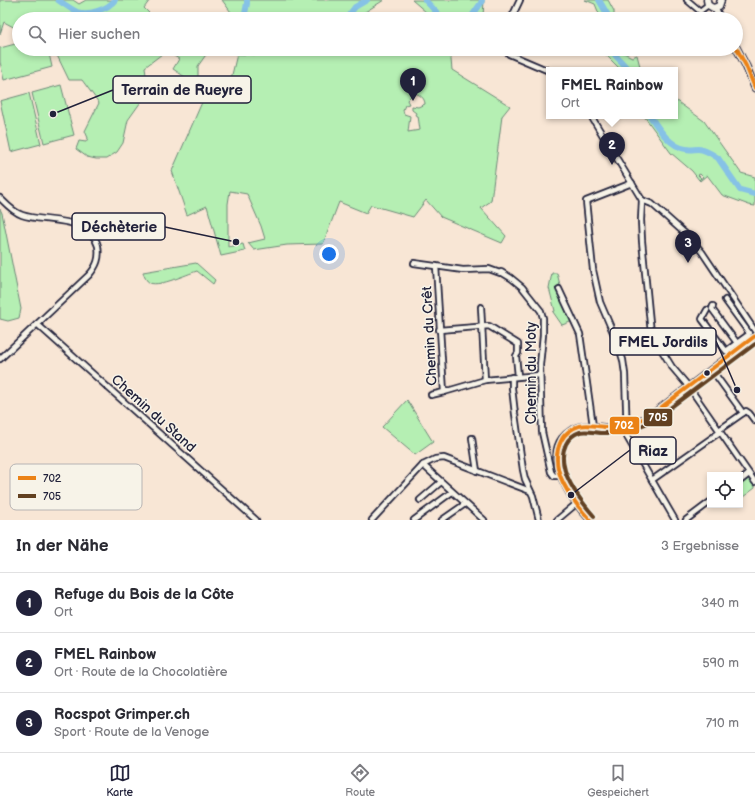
<!DOCTYPE html>
<html lang="de">
<meta charset="utf-8">
<style>
body{margin:0;font-family:"Balsamiq Sans",sans-serif;background:#f7f7f7;color:#2b2b33}
.controls{position:absolute;right:12px;bottom:12px;display:grid;overflow:hidden;border-radius:0px;box-shadow:0 2px 6px #0003}
.controls button{width:36px;height:36px;display:grid;place-items:center;padding:0;border:0;border-bottom:1px solid #e1e1e2;background:#fff;color:#2b2b33;font:20px sans-serif}
.you{position:absolute;left:329px;top:254px;width:14px;height:14px;margin:-10px;border:3px solid #fff;border-radius:50%;background:#1a73e8;box-shadow:0 0 0 6px #1a73e833}
.badge{display:grid;place-items:center;width:26px;height:26px;border-radius:50%;background:#22223b;color:#fff;font-size:13px;font-weight:700}
.pin{position:absolute;translate:-50% -33px;filter:drop-shadow(0 1px 2px #0008)}
.pin::after{content:'';position:absolute;top:21px;width:14px;height:12px;background:inherit;clip-path:polygon(0 0,100% 0,50% 100%)}
.popup{position:absolute;left:546px;top:67px;width:132px;height:52px;box-sizing:border-box;display:grid;place-content:center;border-radius:0px;background:#fff;filter:drop-shadow(0 1px 3px #0005);font-size:13px;white-space:nowrap;color:#7c7c81}
.popup b{font-size:15px;color:#2b2b33}
.popup::after{content:'';position:absolute;left:50%;top:100%;margin-left:-8px;border:8px solid transparent;border-top-color:#fff}
.list{margin:0;padding:0;list-style:none}
h2{display:flex;justify-content:space-between;align-items:center;height:52px;margin:0;padding:0 16px;font-size:17px}
h2 small{font-size:13px;font-weight:400;color:#7c7c81}
.list li{display:grid;grid-template-columns:26px 1fr auto;gap:12px;align-items:center;box-sizing:border-box;height:60px;padding:0 16px;border-top:1px solid #e1e1e2}
.list b{display:block;font-size:15px;white-space:nowrap}
.list p{margin:0;font-size:13px;white-space:nowrap;color:#7c7c81}
.list em{font-size:13px;font-style:normal;color:#7c7c81}
.icon{flex:none;width:22px;height:22px;fill:none;stroke:currentColor;stroke-width:2;stroke-linecap:round;stroke-linejoin:round}
.map{position:relative;flex:none;width:755px;height:520px;overflow:hidden}
.search{position:absolute;background:#fff;box-shadow:0 2px 6px #0003;left:12px;right:12px;top:12px;height:44px;display:flex;align-items:center;gap:10px;box-sizing:border-box;padding:0 14px;border-radius:22px;color:#7c7c81;font-size:15px}
.sheet{height:232px;background:#fff}
nav{display:flex;justify-content:space-around;align-items:center;box-sizing:border-box;height:56px;border-top:1px solid #e1e1e2;background:#fff;font-size:11px;color:#7c7c81}
nav a{display:grid;justify-items:center;gap:2px}
nav .on{color:#22223b}
.map>svg:first-child{display:block}
.green{fill:#b5efb3;stroke:#6c8877;fill-rule:evenodd}
.lines{fill:none;stroke-linecap:round;stroke-linejoin:round}
.stream{stroke:#5e82a2;stroke-width:1}
.river{stroke:#86c2e6;stroke-width:6}
.minor-casing{stroke:#22223b;stroke-width:8}
.major-casing{stroke:#22223b;stroke-width:9}
.minor{stroke:#f7f3e8;stroke-width:4.5}
.major{stroke:#f7f3e8;stroke-width:6}
.bus-1-casing{stroke:#f7f3e8;stroke-width:7}
.bus-2-casing{stroke:#f7f3e8;stroke-width:7}
.bus-1{stroke:#eb8216;stroke-width:4}
.bus-2{stroke:#624020;stroke-width:4}
.bus-dot{fill:#22223b;stroke:#f7f3e8;stroke-width:1.5}
.labels{text-anchor:middle;stroke-width:3;stroke-linejoin:round;paint-order:stroke}
.street-label{font-size:14px;fill:#22223b;stroke:#f7f3e8}
.key{fill:#f7f3e8;stroke:#b7b4b4;stroke-width:1}
.key-label{font-size:11px;fill:#22223b}
.leader{fill:none;stroke:#22223b;stroke-width:1.5}
.callout-dot{fill:#22223b;stroke:#f7f3e8;stroke-width:1.5}
.callout{fill:#f7f3e8;stroke:#22223b;stroke-width:1.5}
.callout-label{font-size:15px;text-anchor:middle;font-weight:bold;fill:#22223b}
.line-badge{stroke:#f7f3e8;stroke-width:1.5}
.badge-label{font-size:11px;text-anchor:middle;font-weight:bold;fill:#fff}
</style>
<div class="map">
<svg width="755" height="520" viewBox="0 0 755 520">
<rect width="100%" height="100%" fill="#f8e6d5"/>
<filter id="ink" filterUnits="userSpaceOnUse"><feTurbulence type="fractalNoise" baseFrequency=".025" numOctaves="2"/><feDisplacementMap in="SourceGraphic" scale="8" xChannelSelector="R" yChannelSelector="G"/><feConvolveMatrix kernelMatrix="1 2 1 2 8 2 1 2 1" color-interpolation-filters="sRGB"/></filter>
<g filter="url(#ink)">
<g class="green">
<path d="M0,0H73L79,4L86,0H150L144,8L155,19H19V30L4,22L0,34Z"/>
<path d="M222,0H384L354,19H236Z"/>
<path d="M412,0H484L483,17L480,19H434Z"/>
<path d="M585,0H608L614,11V19H601L595,4Z"/>
<path d="M19,43V49H48L52,67L4,80L0,62V48Z"/>
<path d="M54,49H210L198,66V81L188,79L173,69L179,59L166,51L145,67L148,92L128,120L123,143L117,152L106,159H96L87,157L76,149L79,141L86,142L88,138L85,131L99,103L82,80H69Z"/>
<path d="M257,49H450L452,70L510,106L502,116L491,201L481,208L506,236L502,243L441,217L426,200L413,217L371,205L366,213L339,202L323,244L287,245L254,250L248,243L265,239L261,226L247,194L230,191L228,204V247L243,244L245,251L221,256L207,206L187,215L172,171L213,77L231,79L237,54L261,55ZM414,93C419,94 425,98 425,104L418,107L412,106V110L416,113L415,115L418,116L420,130L408,132L410,116L404,114L403,110L405,105L409,104L407,100Z"/>
<path d="M603,49H619L620,51L632,57L637,55L641,70H621L603,52Z"/>
<path d="M61,85L74,135L44,143L32,93Z"/>
<path d="M29,93L41,144L11,152L0,101Z"/>
<path d="M675,100L704,121L741,173L755,177V206L749,205L722,195L707,175L700,181L699,180L703,177L700,174L698,175L701,178L699,180L692,171L671,153L644,116H675Z"/>
<path d="M0,209L2,213L21,309L19,318L8,321L0,319Z"/>
<path d="M196,263L215,280L213,284L197,271C187,274 160,287 150,283C146,281 144,276 143,272Z"/>
<path d="M552,273H557L562,293L573,321L562,325L553,312L555,311L549,288Z"/>
<path d="M407,400L433,442L415,455L382,427Z"/>
<path d="M747,477H749L755,486V488L743,497L740,493V483Z"/>
</g>
<g class="lines">
<path class="stream" d="M618,58L620,49"/>
<g class="river">
<path d="M58,0C64,4 71,9 77,12C89,16 108,9 115,0"/>
<path d="M425,0L443,19"/>
<path d="M599,0L610,19"/>
<path d="M246,19C243,12 248,7 247,0"/>
<path d="M346,19L355,7L367,0"/>
<path d="M468,19H470L481,3L482,0"/>
<path d="M270,49L286,53L297,49"/>
<path d="M612,49L615,55L629,70"/>
<path d="M650,116C658,128 670,147 686,149C690,150 694,149 698,149C705,149 712,154 718,158L740,190L755,194"/>
</g>
<g class="minor-casing">
<g id="minor">
<path d="M687,0L700,11L708,5"/>
<path d="M511,19L520,0"/>
<path d="M506,49L509,54L549,71"/>
<path d="M591,116L642,200L641,220L642,241L651,333L672,367L689,387L755,482"/>
<path d="M632,183L586,201L593,270L600,302L618,344L623,360L625,374L627,437L675,520"/>
<path d="M0,198C6,204 13,212 22,215C45,223 90,215 98,246C100,258 97,266 89,275L0,359"/>
<path d="M642,200L652,204L689,237L702,252L755,331"/>
<path d="M414,263L463,270L489,269L500,273L501,272L511,278L522,287L541,311L543,318V335L540,365L542,432L551,472L554,476H561"/>
<path d="M559,289L580,334L593,426"/>
<path d="M713,306L712,309L737,343L748,335L749,333L725,300"/>
<path d="M481,307L485,380"/>
<path d="M707,310L702,319L726,351L737,343"/>
<path d="M37,324L256,520"/>
<path d="M439,330L489,326L518,344V353L516,356L518,376"/>
<path d="M512,377V388L515,414L523,470L525,479L533,496L539,520"/>
<path d="M717,377L743,413"/>
<path d="M444,392L485,380L540,375"/>
<path d="M431,395L444,392L436,266"/>
<path d="M719,430L746,411L749,413L755,421"/>
<path d="M472,438L477,471"/>
<path d="M423,465L484,520"/>
<path d="M652,480L720,432"/>
<path d="M740,481L749,474"/>
<path d="M420,500L441,482"/>
<path d="M372,520L423,465L435,459L444,458L530,491"/>
<path d="M414,520L452,492"/>
<path d="M442,520L465,504"/>
<path d="M557,520L576,504"/>
<path d="M590,520C573,502 544,462 562,438C566,433 573,428 580,426C588,425 596,426 604,427C622,428 636,423 651,415L755,336"/>
<path d="M686,520L710,502"/>
</g>
</g>
<g class="major-casing">
<g id="major">
<path d="M707,0L708,5L713,8L719,6L721,0"/>
<path d="M715,8L720,19"/>
<path d="M736,47L746,66L755,88"/>
</g>
</g>
<use href="#minor" class="minor"/>
<use href="#major" class="major"/>
<g class="bus-1-casing">
<g id="bus-1">
<path d="M736,47L746,66L755,88"/>
<path d="M590,520C572,500 547,469 561,441C564,434 572,428 579,426C587,424 596,426 604,427C621,428 636,423 651,415L755,336"/>
</g>
</g>
<g class="bus-2-casing">
<path id="bus-2" d="M594,516C579,499 554,468 566,444C569,438 574,434 580,432C587,430 596,433 604,433C622,434 638,428 654,420L755,344"/>
</g>
<use href="#bus-1" class="bus-1"/>
<use href="#bus-2" class="bus-2"/>
</g>
</g>
<circle class="bus-dot" cx="707" cy="373" r="3.5"/>
<g class="labels">
<g class="street-label">
<text transform="translate(429 336) rotate(-93)" y="5">Chemin du Crêt</text>
<text transform="translate(531 373) rotate(-90)" y="5">Chemin du Moty</text>
<text transform="translate(154 413) rotate(42)" y="5">Chemin du Stand</text>
</g>
</g>
<rect x="10" y="464" width="132" height="46" rx="6" class="key"/>
<rect x="18" y="476" width="18" height="4" fill="#eb8216"/>
<rect x="18" y="494" width="18" height="4" fill="#624020"/>
<g class="key-label">
<text x="43" y="482">702</text>
<text x="43" y="500">705</text>
</g>
<path class="leader" d="M53 114L113 90M236 242L165 227M737 390L716 341M571 495L630 450"/>
<g class="callout-dot">
<circle cx="53" cy="114" r="4"/>
<circle cx="236" cy="242" r="4"/>
<circle cx="737" cy="390" r="4"/>
<circle cx="571" cy="495" r="4"/>
</g>
<g class="callout">
<rect x="113" y="76" width="138" height="27" rx="4"/>
<rect x="72" y="213" width="93" height="27" rx="4"/>
<rect x="610" y="328" width="106" height="27" rx="4"/>
<rect x="630" y="437" width="46" height="27" rx="4"/>
</g>
<g class="callout-label">
<text x="182" y="95">Terrain de Rueyre</text>
<text x="119" y="232">Déchèterie</text>
<text x="663" y="347">FMEL Jordils</text>
<text x="653" y="456">Riaz</text>
</g>
<g class="line-badge">
<rect x="643" y="408" width="30" height="19" rx="4" fill="#624020"/>
<rect x="609" y="416" width="31" height="19" rx="4" fill="#eb8216"/>
</g>
<g class="badge-label">
<text x="658" y="421">705</text>
<text x="624" y="429">702</text>
</g>
</svg>
<div class="controls">
<button><svg class="icon" aria-label="locate" viewBox="0 0 24 24"><circle cx="12" cy="12" r="6"/><path d="M12 2v4M12 18v4M2 12h4M18 12h4"/></svg></button>
</div>
<div class="you"></div>
<div class="pin badge" style="left:413px;top:101px">1</div>
<div class="pin badge" style="left:612px;top:165px">2</div>
<div class="popup"><b>FMEL Rainbow</b>Ort</div>
<div class="pin badge" style="left:688px;top:263px">3</div>
<div class="search"><svg class="icon" aria-label="search" viewBox="0 0 24 24"><circle cx="10" cy="10" r="6"/><path d="M15 15l6 6"/></svg>Hier suchen</div>
</div>
<section class="sheet">
<h2>In der Nähe<small>3 Ergebnisse</small></h2>
<ul class="list">
<li><span class="badge">1</span><div><b>Refuge du Bois de la Côte</b><p>Ort</p></div><em>340 m</em></li>
<li><span class="badge">2</span><div><b>FMEL Rainbow</b><p>Ort · Route de la Chocolatière</p></div><em>590 m</em></li>
<li><span class="badge">3</span><div><b>Rocspot Grimper.ch</b><p>Sport · Route de la Venoge</p></div><em>710 m</em></li>
</ul>
</section>
<nav>
<a class="on"><svg class="icon" aria-label="map" viewBox="0 0 24 24"><path d="M3 6l6-2 6 2 6-2v14l-6 2-6-2-6 2zM9 4v14M15 6v14"/></svg>Karte</a>
<a><svg class="icon" aria-label="directions" viewBox="0 0 24 24"><path d="M12 3l9 9-9 9-9-9zM9 14v-3h6M13 9l2 2-2 2"/></svg>Route</a>
<a><svg class="icon" aria-label="saved" viewBox="0 0 24 24"><path d="M7 4h10v16l-5-4-5 4z"/></svg>Gespeichert</a>
</nav>
